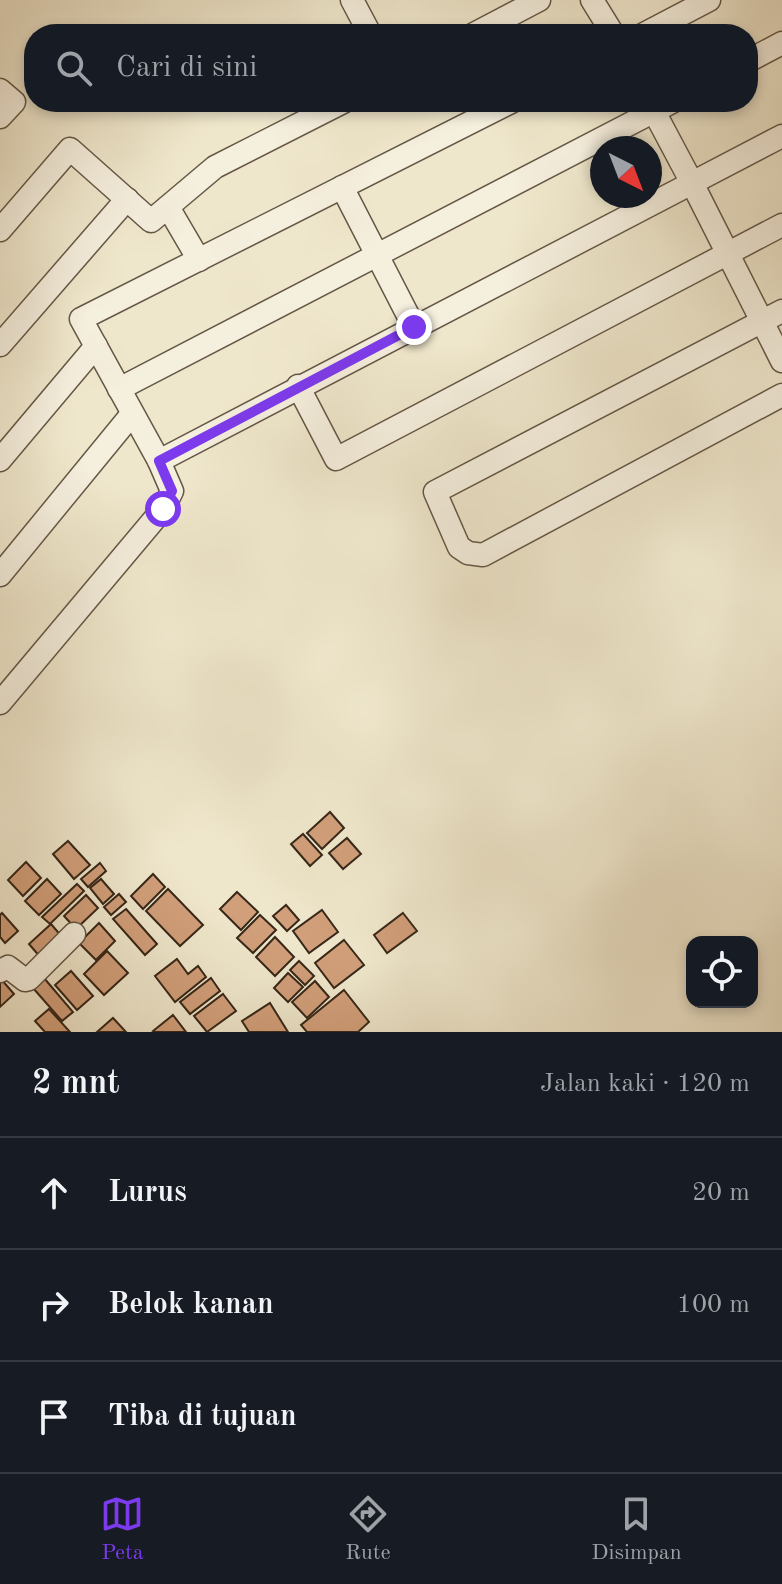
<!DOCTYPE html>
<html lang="id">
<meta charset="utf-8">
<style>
body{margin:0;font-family:"Old Standard TT",serif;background:#20242c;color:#f1f3f6}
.controls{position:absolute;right:24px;bottom:24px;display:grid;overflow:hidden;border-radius:16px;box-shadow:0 4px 12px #0003}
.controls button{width:72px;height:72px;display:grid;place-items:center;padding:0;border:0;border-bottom:2px solid #363941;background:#171b24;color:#f1f3f6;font:40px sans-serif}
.compass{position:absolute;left:590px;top:136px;width:72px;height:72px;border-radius:50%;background:#171b24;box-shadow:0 4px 12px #0003;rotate:138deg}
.stop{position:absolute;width:24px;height:24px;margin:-18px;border:6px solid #7c3aed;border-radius:50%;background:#fff}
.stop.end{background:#7c3aed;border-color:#fff;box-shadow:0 2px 8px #0008}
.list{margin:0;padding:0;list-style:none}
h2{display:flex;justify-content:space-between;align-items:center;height:104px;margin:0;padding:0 32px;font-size:34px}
h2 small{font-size:26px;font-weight:400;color:#9ea1a6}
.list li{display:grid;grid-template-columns:52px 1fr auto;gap:24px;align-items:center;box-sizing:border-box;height:112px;padding:0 32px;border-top:2px solid #363941}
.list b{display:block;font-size:30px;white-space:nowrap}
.list em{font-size:26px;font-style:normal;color:#9ea1a6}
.icon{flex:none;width:44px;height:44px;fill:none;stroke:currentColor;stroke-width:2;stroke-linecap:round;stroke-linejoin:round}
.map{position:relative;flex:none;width:782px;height:1032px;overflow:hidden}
.search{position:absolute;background:#171b24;box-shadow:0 4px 12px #0003;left:24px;right:24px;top:24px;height:88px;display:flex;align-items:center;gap:20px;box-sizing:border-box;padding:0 28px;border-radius:32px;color:#9ea1a6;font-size:30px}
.sheet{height:440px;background:#171b24}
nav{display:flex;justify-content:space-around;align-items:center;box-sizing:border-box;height:112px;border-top:2px solid #363941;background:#171b24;font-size:22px;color:#9ea1a6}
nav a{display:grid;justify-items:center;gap:4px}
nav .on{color:#7c3aed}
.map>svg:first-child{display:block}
.building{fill:#d19f7a;stroke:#372719;stroke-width:2}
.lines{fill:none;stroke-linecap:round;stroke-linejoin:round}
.minor-casing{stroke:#655746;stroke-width:25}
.minor{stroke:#f5efde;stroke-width:22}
.route{stroke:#7c3aed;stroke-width:10}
</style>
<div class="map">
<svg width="782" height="1032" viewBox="0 0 782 1032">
<rect width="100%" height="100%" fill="#efe7cc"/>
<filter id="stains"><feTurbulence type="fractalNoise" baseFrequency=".0025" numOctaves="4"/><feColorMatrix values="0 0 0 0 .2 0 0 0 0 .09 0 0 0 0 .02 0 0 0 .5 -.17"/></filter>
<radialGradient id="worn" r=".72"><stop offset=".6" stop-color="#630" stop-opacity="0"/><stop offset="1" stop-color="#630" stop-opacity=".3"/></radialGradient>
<g class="building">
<path d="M330,812L344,828L322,849L307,833Z"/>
<path d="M303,834L322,855L310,866L291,844Z"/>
<path d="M347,838L361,854L343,869L329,853Z"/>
<path d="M68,841L90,865L74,879L53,854Z"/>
<path d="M26,862L41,878L23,896L8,880Z"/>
<path d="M100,863L106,871L88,887L81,879Z"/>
<path d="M153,874L165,887L143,909L131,896Z"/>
<path d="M47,879L61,894L39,915L25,901Z"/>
<path d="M101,879L114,894L103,904L90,888Z"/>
<path d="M77,884L84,891L50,924L42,917Z"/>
<path d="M168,889L203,925L180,946L146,911Z"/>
<path d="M237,892L258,912L241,930L220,909Z"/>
<path d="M119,894L126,902L111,915L104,907Z"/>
<path d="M86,895L98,908L76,929L64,916Z"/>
<path d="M286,905L299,920L287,931L273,916Z"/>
<path d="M126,909L157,944L145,955L113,919Z"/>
<path d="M322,910L338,932L309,953L293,931Z"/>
<path d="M2,913L18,931L5,943L0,937V915Z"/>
<path d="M403,913L417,931L387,953L374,935Z"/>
<path d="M260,915L276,930L253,953L237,938Z"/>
<path d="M99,923L115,941L96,960L79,943Z"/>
<path d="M51,924L63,938L41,958L29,944Z"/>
<path d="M275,937L294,957L275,976L256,957Z"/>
<path d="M344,940L364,965L334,988L315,963Z"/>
<path d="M107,951L128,973L104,995L84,974Z"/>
<path d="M177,959L188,974L198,966L206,977L175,1002L155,976Z"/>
<path d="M299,961L314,976L305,985L290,970Z"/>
<path d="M71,971L93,996L77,1010L55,985Z"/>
<path d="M288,973L303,987L288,1002L274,988Z"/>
<path d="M44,978L73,1012L62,1021L33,988Z"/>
<path d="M211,978L220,991L190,1014L180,1002Z"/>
<path d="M1,979L14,994L0,1007V980Z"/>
<path d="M315,981L329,997L307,1018L292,1002Z"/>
<path d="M344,990L369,1022L358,1032H307L301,1025Z"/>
<path d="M223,994L236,1011L207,1032L194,1016Z"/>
<path d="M270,1003L288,1032H249L242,1021Z"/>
<path d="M49,1009L70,1032H45L35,1021Z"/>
<path d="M173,1015L186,1032H155L153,1031Z"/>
<path d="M113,1018L126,1032H97Z"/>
</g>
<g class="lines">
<g class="minor-casing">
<g id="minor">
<path d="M352,0L370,34"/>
<path d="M592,0L613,34"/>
<path d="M474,34L539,0"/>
<path d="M644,34L709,0"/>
<path d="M748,61L782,43"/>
<path d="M0,90L14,102L0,117"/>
<path d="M649,102L692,183L782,136"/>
<path d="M342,187L414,327"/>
<path d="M168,207L199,260"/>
<path d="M0,230L70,149L151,221L215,167L343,102"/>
<path d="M782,311L435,492L459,547L468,553L483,555L782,395"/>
<path d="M0,345L127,199"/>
<path d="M298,386L336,459L782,225"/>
<path d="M119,389L672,102"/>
<path d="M0,460L96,346"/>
<path d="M159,461L81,319L511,102"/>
<path d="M0,575L132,414"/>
<path d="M0,703L163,509L172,491L159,461L692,183L782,361"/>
<path d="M0,971L8,967L25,980L29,979L74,934"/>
</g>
</g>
<use href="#minor" class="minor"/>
</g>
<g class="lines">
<path class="route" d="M163,509L172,491L159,461L414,327"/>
</g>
<rect width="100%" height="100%" filter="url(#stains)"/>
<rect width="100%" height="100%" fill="url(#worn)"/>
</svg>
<div class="controls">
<button><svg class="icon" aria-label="locate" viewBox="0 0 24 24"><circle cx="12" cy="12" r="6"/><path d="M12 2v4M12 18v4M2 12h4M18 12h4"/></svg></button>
</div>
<svg class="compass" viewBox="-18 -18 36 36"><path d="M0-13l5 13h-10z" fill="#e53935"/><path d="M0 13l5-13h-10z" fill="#9ea1a6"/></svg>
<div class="stop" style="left:163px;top:509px"></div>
<div class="stop end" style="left:414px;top:327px"></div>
<div class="search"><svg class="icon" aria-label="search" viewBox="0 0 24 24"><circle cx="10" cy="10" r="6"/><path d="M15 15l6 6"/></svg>Cari di sini</div>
</div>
<section class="sheet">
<h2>2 mnt<small>Jalan kaki · 120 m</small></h2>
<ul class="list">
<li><svg class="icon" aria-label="ahead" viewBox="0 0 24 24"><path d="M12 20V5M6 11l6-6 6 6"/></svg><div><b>Lurus</b></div><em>20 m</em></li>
<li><svg class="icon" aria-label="right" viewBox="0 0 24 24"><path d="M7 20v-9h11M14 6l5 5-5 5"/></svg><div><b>Belok kanan</b></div><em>100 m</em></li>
<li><svg class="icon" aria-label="arrive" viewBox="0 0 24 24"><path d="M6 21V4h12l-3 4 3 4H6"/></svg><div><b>Tiba di tujuan</b></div></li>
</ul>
</section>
<nav>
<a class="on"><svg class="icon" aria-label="map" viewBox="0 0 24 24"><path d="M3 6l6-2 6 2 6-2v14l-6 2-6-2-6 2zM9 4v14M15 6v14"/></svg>Peta</a>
<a><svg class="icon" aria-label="directions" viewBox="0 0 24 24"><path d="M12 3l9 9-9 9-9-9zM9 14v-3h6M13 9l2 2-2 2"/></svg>Rute</a>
<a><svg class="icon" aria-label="saved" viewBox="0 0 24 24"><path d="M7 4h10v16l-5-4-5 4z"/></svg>Disimpan</a>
</nav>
